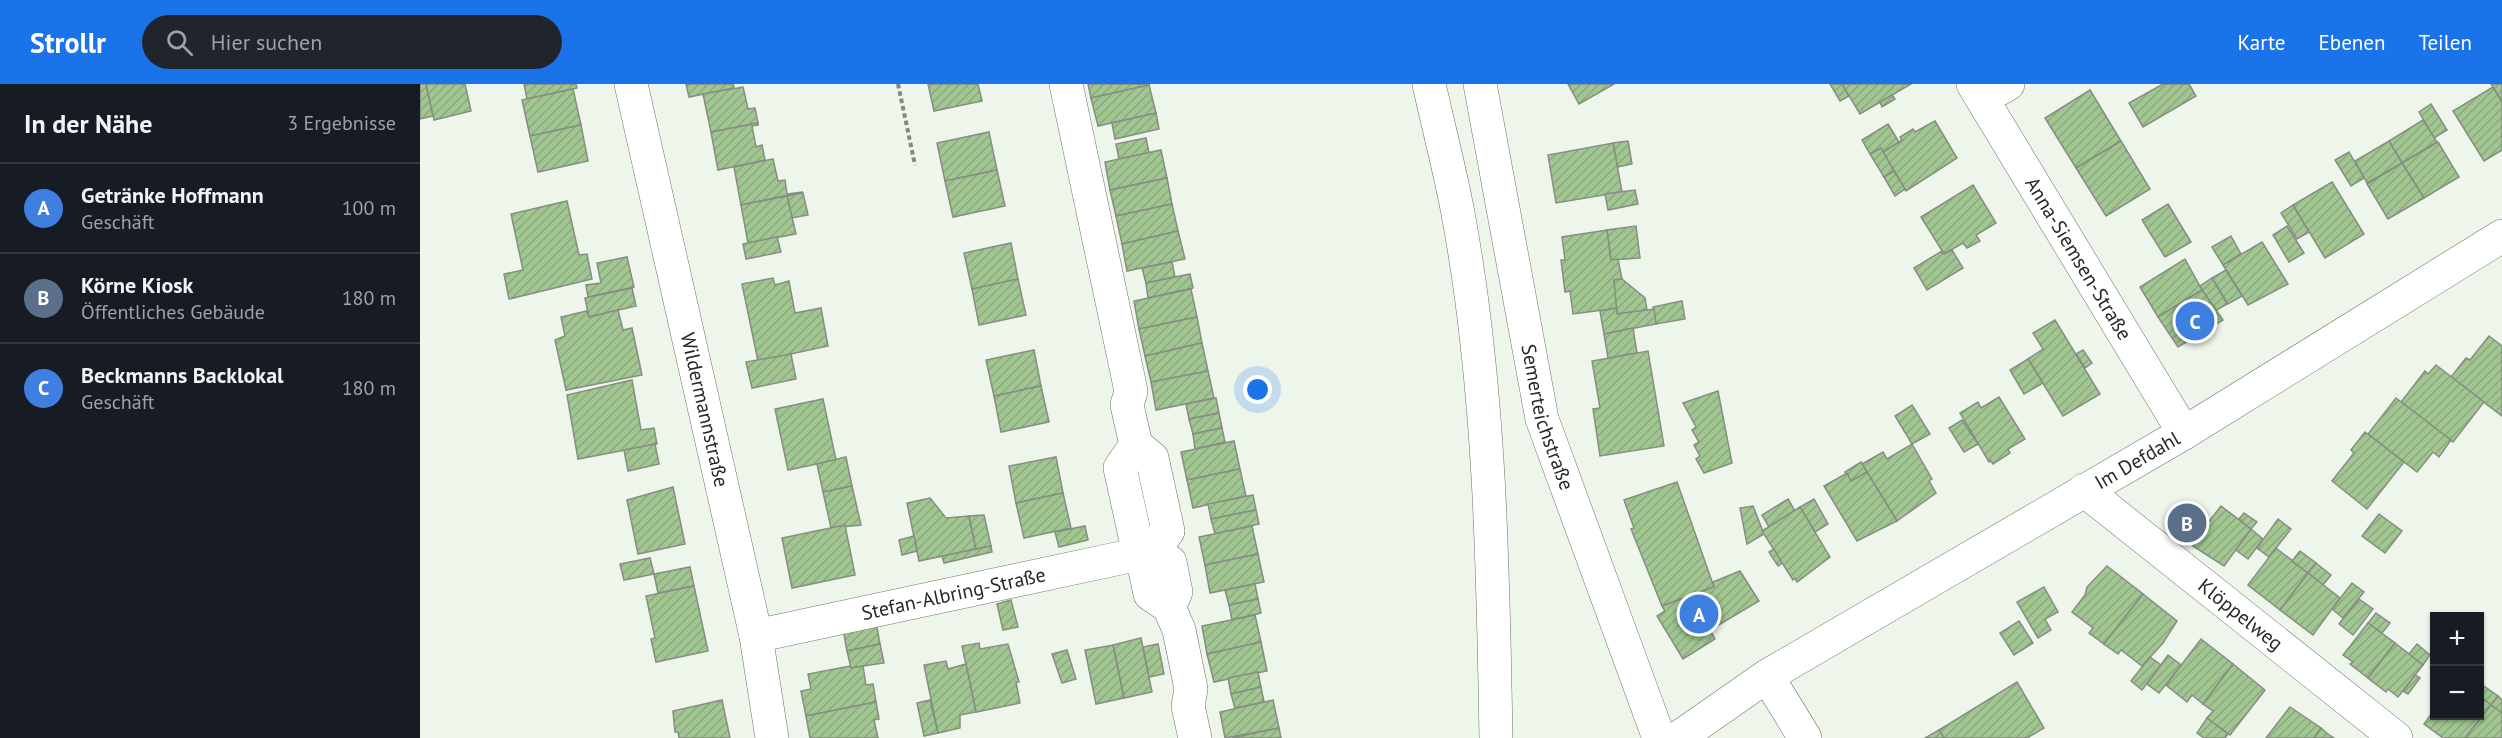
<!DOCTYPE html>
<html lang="de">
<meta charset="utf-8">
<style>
body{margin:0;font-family:"PT Sans",sans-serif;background:#20242c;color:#f1f3f6}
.controls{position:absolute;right:18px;bottom:18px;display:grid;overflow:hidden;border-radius:0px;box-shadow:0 2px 4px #0004}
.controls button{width:54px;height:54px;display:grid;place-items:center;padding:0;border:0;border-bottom:2px solid #363941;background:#171b24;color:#f1f3f6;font:30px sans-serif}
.you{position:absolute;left:838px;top:306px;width:21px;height:21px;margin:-15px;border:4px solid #fff;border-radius:50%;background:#1a73e8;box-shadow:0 0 0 9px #1a73e833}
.badge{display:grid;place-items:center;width:39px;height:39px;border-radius:50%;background:#1a73e8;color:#fff;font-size:20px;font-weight:700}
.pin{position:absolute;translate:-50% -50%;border:3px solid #fff;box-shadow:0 2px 6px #0006}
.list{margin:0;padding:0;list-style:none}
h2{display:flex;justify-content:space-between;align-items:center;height:78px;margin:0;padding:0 24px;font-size:26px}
h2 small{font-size:20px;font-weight:400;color:#9ea1a6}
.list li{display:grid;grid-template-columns:39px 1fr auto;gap:18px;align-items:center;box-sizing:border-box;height:90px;padding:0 24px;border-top:2px solid #363941}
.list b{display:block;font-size:22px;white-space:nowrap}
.list p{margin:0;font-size:20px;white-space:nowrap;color:#9ea1a6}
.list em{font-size:20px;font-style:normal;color:#9ea1a6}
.icon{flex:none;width:33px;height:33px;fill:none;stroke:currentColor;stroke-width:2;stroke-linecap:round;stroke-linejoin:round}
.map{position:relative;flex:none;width:2082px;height:654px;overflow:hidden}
header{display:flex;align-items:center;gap:36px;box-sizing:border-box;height:84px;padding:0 30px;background:#1a73e8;color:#fff}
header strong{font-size:28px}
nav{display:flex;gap:33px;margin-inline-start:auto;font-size:21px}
.search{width:420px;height:54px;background:#20242c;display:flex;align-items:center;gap:15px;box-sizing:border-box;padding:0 21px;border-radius:33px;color:#9ea1a6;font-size:22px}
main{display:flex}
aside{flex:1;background:#171b24}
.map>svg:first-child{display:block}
.building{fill:url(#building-hatch);stroke:#868d83;stroke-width:1.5}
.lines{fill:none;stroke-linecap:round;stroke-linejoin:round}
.minor-casing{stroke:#6c7369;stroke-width:34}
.path{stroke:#838881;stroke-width:4;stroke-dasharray:4.5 3;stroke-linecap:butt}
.minor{stroke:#fff;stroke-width:33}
.labels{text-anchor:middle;stroke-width:4.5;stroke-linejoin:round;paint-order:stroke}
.street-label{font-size:20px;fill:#262824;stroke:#fff}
</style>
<header>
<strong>Strollr</strong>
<div class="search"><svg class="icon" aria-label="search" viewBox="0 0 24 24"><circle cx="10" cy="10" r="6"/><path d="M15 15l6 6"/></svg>Hier suchen</div>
<nav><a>Karte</a><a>Ebenen</a><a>Teilen</a></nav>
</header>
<main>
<aside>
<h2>In der Nähe<small>3 Ergebnisse</small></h2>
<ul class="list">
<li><span class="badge" style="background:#3f7fe0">A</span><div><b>Getränke Hoffmann</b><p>Geschäft</p></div><em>100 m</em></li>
<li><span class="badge" style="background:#5c6f8a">B</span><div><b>Körne Kiosk</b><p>Öffentliches Gebäude</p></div><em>180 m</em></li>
<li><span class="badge" style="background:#3f7fe0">C</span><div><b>Beckmanns Backlokal</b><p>Geschäft</p></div><em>180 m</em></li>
</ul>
</aside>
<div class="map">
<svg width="2082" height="654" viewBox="0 0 2082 654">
<defs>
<pattern id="building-hatch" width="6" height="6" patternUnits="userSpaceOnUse" patternTransform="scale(1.5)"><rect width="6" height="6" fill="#a1c691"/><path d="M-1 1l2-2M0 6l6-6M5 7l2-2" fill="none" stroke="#8aaa7d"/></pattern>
</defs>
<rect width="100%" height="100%" fill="#eef6eb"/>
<g class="building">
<path d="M0,0H6L13,32L0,35Z"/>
<path d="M6,0H45L51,27L14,36Z"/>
<path d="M104,0H156L157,4L107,15Z"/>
<path d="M266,0H313L314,4L269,13Z"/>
<path d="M508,0H558L562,17L514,27Z"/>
<path d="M668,0H729V1L671,14Z"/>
<path d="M1148,0H1194L1159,20Z"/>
<path d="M1410,0H1422L1429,12L1420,17Z"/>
<path d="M1422,0H1491L1440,30Z"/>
<path d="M1743,0H1769L1776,12L1723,43L1709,19Z"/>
<path d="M2071,0H2082V18L2073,3Z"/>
<path d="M729,1L736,29L678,42L671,14Z"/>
<path d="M323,3L328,25L335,24L338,39L291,48L283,10Z"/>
<path d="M2073,3L2082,18V66L2064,77L2033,27Z"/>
<path d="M153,5L161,41L110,52L102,16Z"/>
<path d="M1670,6L1701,57L1656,84L1625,34Z"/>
<path d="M1472,11L1475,15L1462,23L1460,18Z"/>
<path d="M2011,20L2027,46L2014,54L1999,28Z"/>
<path d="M736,29L739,45L695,55L692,39Z"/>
<path d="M2003,36L2017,58L1982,79L1969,57Z"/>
<path d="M1515,37L1537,74L1486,107L1463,68L1482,56L1480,53L1493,45L1495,48Z"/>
<path d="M338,39V41L332,42L336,63L342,61L345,76L298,86L291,48Z"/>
<path d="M1468,40L1479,58L1463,68L1461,64L1450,70L1442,56Z"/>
<path d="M161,41L168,77L118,88L110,52Z"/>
<path d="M569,48L577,86L525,97L517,59Z"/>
<path d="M726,54L729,69L699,75L696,60Z"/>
<path d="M1208,57L1212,80L1197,83L1193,59Z"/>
<path d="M1701,57L1730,105L1686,132L1656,84Z"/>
<path d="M1969,57L1982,79L1947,99L1935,77Z"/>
<path d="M2018,58L2039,93L2004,114L1982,79Z"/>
<path d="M1193,59L1202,108L1136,119L1128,71Z"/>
<path d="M1461,64L1474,87L1464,93L1450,70Z"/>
<path d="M741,66L747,94L690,106L685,78Z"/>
<path d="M1929,68L1944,94L1931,102L1915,76Z"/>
<path d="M353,75L358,97L365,96L367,110L383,108L321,121L314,83Z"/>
<path d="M1982,79L2004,114L1968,135L1947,100Z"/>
<path d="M577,86L585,122L533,133L525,97Z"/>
<path d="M1474,87L1485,105L1475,112L1464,93Z"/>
<path d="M747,94L752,120L696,132L690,106Z"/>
<path d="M1912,98L1944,150L1905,174L1873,121Z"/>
<path d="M1553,101L1576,139L1556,151L1560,157L1547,164L1543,159L1524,170L1501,133Z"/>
<path d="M1215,106L1218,120L1188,126L1185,110Z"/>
<path d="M383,109L388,131L372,134L367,112Z"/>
<path d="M367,112L376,150L328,159L321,121Z"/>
<path d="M147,117L159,171L167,170L172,195L89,215L84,190L103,186L91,130Z"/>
<path d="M752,120L758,147L702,160L696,132Z"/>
<path d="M1748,120L1771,158L1745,173L1722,136Z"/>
<path d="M1873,121L1889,148L1877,155L1861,129Z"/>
<path d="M1216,142L1220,174L1191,176L1187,146Z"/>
<path d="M1867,142L1884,169L1869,178L1853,151Z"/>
<path d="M1187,146L1191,176L1198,175L1202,195L1194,196L1198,224L1153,230L1150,207L1145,208L1141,176H1145L1142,153Z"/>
<path d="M758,147L765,175L707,187L702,160Z"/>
<path d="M1811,152L1821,170L1803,181L1792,163Z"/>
<path d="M357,153L361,168L326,175L323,160Z"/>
<path d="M1842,158L1868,200L1828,221L1803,181Z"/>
<path d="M591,159L598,195L552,205L544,169Z"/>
<path d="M1532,166L1543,184L1507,206L1494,184L1522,167L1524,170Z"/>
<path d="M207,173L214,203L168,213L166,201L181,199L177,179Z"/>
<path d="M1765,175L1782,206L1738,233L1720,203Z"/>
<path d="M752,178L755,193L726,199L722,184Z"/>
<path d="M1806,186L1822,212L1808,220L1792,194Z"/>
<path d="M770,190L773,204L728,214L726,199Z"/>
<path d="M353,194L355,201L369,197L375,229L401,224L408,262L338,277L322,200Z"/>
<path d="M1792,194L1807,220L1795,227L1780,202Z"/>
<path d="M598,195L606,231L559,241L552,205Z"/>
<path d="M1202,195L1225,214L1227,226L1197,230L1194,196Z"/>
<path d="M212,204L216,222L169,233L165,214Z"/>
<path d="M771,205L777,233L719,245L714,217Z"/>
<path d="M1782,206L1803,236L1758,263L1738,233Z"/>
<path d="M1262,217L1265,235L1236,240L1233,223Z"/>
<path d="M1197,224V230L1234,225L1236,240L1184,250L1180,227Z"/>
<path d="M198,226L203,246L212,244L222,291L146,306L135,256L145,252L141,233L167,227L169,233Z"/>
<path d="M777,233L782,259L725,272L719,245Z"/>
<path d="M1635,236L1680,310L1643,332L1608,275L1623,265L1613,249Z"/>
<path d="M1213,244L1217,269L1188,274L1184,250Z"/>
<path d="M2069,252L2082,262V332L2031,293L2046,274L2050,276Z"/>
<path d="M782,259L788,287L731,298L725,272Z"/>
<path d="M614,266L621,302L574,312L566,276Z"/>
<path d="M1663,266L1672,279L1665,284L1656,270Z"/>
<path d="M1228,267L1244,362L1180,372L1173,325L1180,324L1172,277Z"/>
<path d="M371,270L376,295L332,304L326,278Z"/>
<path d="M1608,275L1623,299L1604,310L1590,286Z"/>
<path d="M2016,281L2064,318L2033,358L1981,318L2005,287L2008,290Z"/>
<path d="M788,287L794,314L736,326L731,298Z"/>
<path d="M212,296L221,346L234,344L237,360L158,375L147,311Z"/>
<path d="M621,302L629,338L581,348L574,312Z"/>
<path d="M1298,307L1312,379L1284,389L1276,375L1280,372L1274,361L1279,358L1272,346L1276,343L1263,319Z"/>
<path d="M1579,313L1605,355L1588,365L1590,369L1573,380L1570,376L1569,378L1540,329L1558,318L1561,324Z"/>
<path d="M796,314L799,329L769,335L766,320Z"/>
<path d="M1976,314L2031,356L2019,373L2013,368L1997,388L1948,350Z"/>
<path d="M403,315L416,376L368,386L355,325Z"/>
<path d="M1492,321L1510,350L1492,360L1475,332Z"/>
<path d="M799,329L802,344L773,350L769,335Z"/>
<path d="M1542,336L1558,360L1544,368L1529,344Z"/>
<path d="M802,344L805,358L775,365L773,350Z"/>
<path d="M1945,348L1984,378L1947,425L1912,397L1934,369L1931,366Z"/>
<path d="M814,357L820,385L767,396L761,368Z"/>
<path d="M235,360L239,380L208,387L204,366Z"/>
<path d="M1492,360L1512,395L1509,397L1516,409L1477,437L1442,380L1463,368L1467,375Z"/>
<path d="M426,373L432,402L403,408L397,380Z"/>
<path d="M636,373L643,409L596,419L589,382Z"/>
<path d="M1441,378L1447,388L1431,397L1425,388Z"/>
<path d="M820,385L826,412L773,424L767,396Z"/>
<path d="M1447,388L1477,437L1437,457L1404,402L1427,389L1431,397Z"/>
<path d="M1257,398L1294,503L1242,522L1211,445L1214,444L1204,416Z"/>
<path d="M432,402L441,441L411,444L403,408Z"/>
<path d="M253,403L265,460L218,470L207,416Z"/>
<path d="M643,409L651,444L604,454L596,419Z"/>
<path d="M833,411L836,426L791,435L788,420Z"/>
<path d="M510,414L526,434L549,432L556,465L499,477L487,419Z"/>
<path d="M1368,415L1375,427L1349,443L1342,431Z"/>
<path d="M1394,415L1408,440L1395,448L1380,423Z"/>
<path d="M1761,421L1786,441L1773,458L1747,438Z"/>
<path d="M1333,422L1344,450L1327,460L1320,424Z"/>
<path d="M1801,422L1831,445L1804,482L1773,462V458Z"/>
<path d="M1380,423L1410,473L1377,498L1375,494L1373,496L1342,447Z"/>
<path d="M836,426L839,440L795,450L791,435Z"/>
<path d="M1824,429L1837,438L1831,445L1819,435Z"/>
<path d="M1959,430L1982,447L1965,469L1942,452Z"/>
<path d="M564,431L571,462L556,465L549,432Z"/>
<path d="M1858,435L1871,445L1849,473L1837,464Z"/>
<path d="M425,441L435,491L372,504L362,454Z"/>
<path d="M665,442L668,456L639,463L635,448Z"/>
<path d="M832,442L838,470L785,481L779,453Z"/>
<path d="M1831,445L1843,455L1828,475L1816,466Z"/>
<path d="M494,452L497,467L482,471L479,456Z"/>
<path d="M571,462L572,468L524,479L522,472Z"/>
<path d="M1856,464L1888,489L1860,526L1828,501Z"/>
<path d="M1354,465L1362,479L1358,482L1349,468Z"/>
<path d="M1880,467L1896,479L1888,489L1872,477Z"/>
<path d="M838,470L844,498L790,509L785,481Z"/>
<path d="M230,474L234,490L204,496L200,480Z"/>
<path d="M1896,479L1911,491L1903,501L1888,489Z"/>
<path d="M1687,482L1723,510L1684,560L1669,549L1673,544L1652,528L1665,511L1667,503Z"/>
<path d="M270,483L274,502L238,509L234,490Z"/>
<path d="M1320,487L1339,517L1290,546L1295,555L1263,575L1237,532L1245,527L1242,522L1294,503L1293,498Z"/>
<path d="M1888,489L1920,514L1893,551L1860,526Z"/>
<path d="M1932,499L1944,508L1923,534L1912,525Z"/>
<path d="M835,500L838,515L809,521L805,506Z"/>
<path d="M274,502L288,567L236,578L231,555L235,554L226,512Z"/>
<path d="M1624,503L1638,528L1625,535L1631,546L1618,554L1597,518Z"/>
<path d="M1723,510L1757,537L1743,559L1722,582L1701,566L1698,570L1684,560Z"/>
<path d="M838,515L841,529L812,536L809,521Z"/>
<path d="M1939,515L1953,525L1933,551L1919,540Z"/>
<path d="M591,516L598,543L583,546L577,520Z"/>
<path d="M1956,529L1970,539L1962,549L1948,539Z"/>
<path d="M835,531L841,558L787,570L782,542Z"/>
<path d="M1599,537L1613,559L1594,571L1580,549Z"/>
<path d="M456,538L460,560L427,567L423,545Z"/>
<path d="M1948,539L1975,559L1948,594L1930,580L1933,578L1923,571Z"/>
<path d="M721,554L732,608L704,614L693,561Z"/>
<path d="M1781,555L1813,580L1783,620L1772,611L1767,618L1746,601Z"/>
<path d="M841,558L847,587L794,598L787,570Z"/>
<path d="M559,559L560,565L588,560L599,598H596L600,619L556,628L542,562Z"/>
<path d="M1975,559L2003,581L1978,613L1968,605L1966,608L1948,594Z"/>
<path d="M460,560L464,579L431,584L427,567Z"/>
<path d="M738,560L744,590L729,593L723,563Z"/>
<path d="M1997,560L2010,571L2003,581L1989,570Z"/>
<path d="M693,561L704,614L676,620L665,566Z"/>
<path d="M647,566L656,595L642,599L632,570Z"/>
<path d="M1748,571L1761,581L1739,609L1727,600Z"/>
<path d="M1730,573L1741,581L1722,606L1711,597Z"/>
<path d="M526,577L528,585L546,580L556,628L540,631V644L518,649L504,581Z"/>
<path d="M1813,580L1845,606L1810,651L1787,634L1793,627L1783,620Z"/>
<path d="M430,582L431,584L443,582L446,601L453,600L456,618L386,632L381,607L391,605L388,590Z"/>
<path d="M838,588L841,603L811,610L808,594Z"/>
<path d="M1995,591L2000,594L1988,610L1983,607Z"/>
<path d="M1597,598L1624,644L1607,654H1524L1519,646Z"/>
<path d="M2061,600L2078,612L2071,621L2060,612Z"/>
<path d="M841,603L844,618L815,624L811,610Z"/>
<path d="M2060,612L2071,621L2045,654H2023L2004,640L2014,626V632H2060Z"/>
<path d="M2078,612L2082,616V629L2071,621Z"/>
<path d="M302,616L310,654H259L258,648H255L253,627Z"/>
<path d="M510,616L518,649L504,652L497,619Z"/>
<path d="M853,616L859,644L805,654L800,628Z"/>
<path d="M456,618L459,635L454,636L458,654H390L386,632Z"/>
<path d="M2071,621L2082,629V654H2045Z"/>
<path d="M1870,623L1901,644L1894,654H1846Z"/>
<path d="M1787,634L1808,650L1805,654H1784L1777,649Z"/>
<path d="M859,644L861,654H812Z"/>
<path d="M1901,644L1908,650L1914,654H1894Z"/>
<path d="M1519,646L1524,654H1505Z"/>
</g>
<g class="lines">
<g class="minor-casing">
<g id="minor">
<path id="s1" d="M211,0L336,552L352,654"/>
<path d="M646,0L711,307L707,321L716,361L700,384L715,452L733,467L725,486L730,510L749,523L759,546L771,605L768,622L775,654"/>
<path d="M1009,0C1018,41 1029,83 1037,124C1070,298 1073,478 1076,654"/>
<path id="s2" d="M1060,0L1122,335L1239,654"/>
<path id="s3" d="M1553,0L1764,349"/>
<path d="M1562,15L1588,0"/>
<path id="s4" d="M1664,406L1976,654"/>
<path d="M733,467L750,478L756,508L749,523"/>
<path id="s5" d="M336,552L733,467L748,447L732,374L716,361"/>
<path d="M1347,592L1385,654"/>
<path id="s6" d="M1258,654L1347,592L1764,349L2082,152"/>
</g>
</g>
<path class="path" d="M478,0L495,81"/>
<use href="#minor" class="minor"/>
</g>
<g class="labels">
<g class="street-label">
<text dy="7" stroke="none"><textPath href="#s3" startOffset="204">Anna-Siemsen-Straße</textPath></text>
<text dy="7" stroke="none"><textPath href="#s1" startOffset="334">Wildermannstraße</textPath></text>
<text dy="7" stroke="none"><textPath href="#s2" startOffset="340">Semerteichstraße</textPath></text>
<text dy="7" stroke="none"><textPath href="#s6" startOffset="537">Im Defdahl</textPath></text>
<text dy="7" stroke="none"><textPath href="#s5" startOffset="202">Stefan-Albring-Straße</textPath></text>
<text dy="7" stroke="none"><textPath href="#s4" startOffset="200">Klöppelweg</textPath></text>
</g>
</g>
</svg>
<div class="controls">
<button>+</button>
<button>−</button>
</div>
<div class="you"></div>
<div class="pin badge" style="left:1279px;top:530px;background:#3f7fe0">A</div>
<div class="pin badge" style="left:1767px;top:439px;background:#5c6f8a">B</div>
<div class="pin badge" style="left:1775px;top:237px;background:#3f7fe0">C</div>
</div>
</main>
